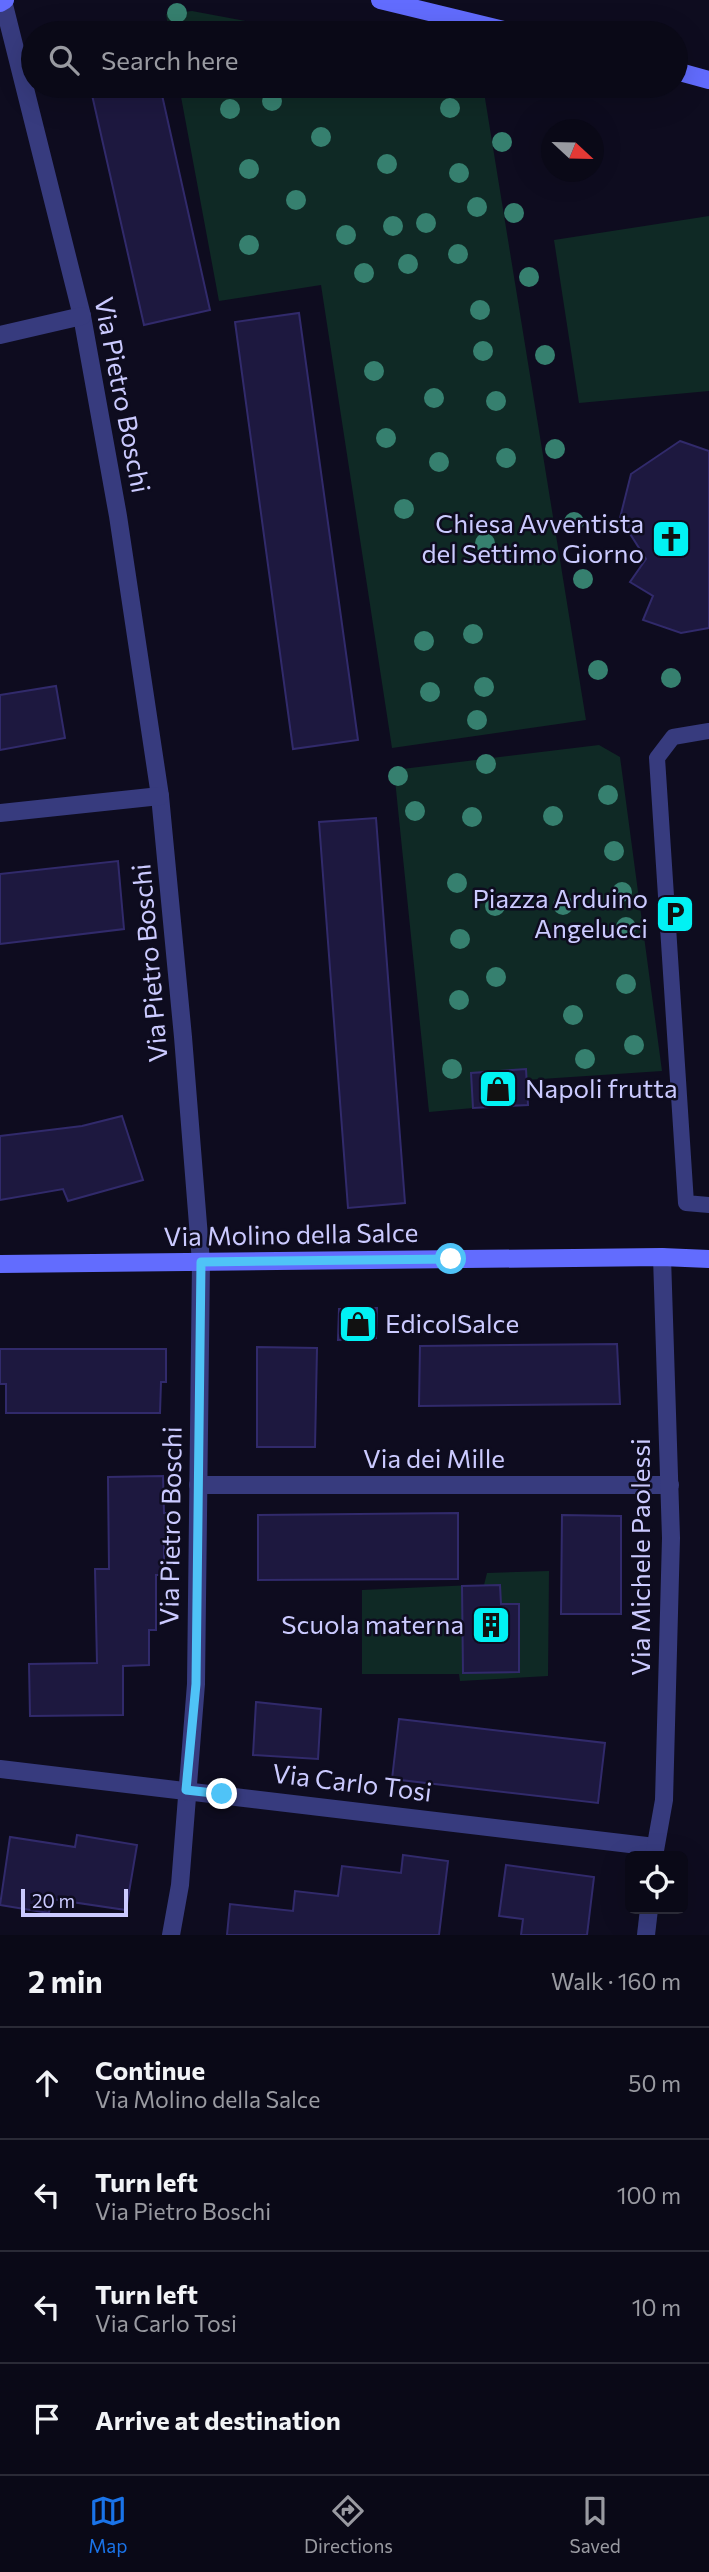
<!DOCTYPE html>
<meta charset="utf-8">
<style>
body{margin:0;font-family:Commissioner,sans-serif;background:#131220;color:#f1f3f6}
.controls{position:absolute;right:21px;bottom:21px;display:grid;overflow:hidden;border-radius:10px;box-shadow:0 7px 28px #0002}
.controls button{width:63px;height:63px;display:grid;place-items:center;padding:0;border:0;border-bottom:2px solid #2a2a36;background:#0a0917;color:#f1f3f6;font:35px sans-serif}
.compass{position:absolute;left:541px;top:119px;width:63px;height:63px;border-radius:50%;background:#0a0917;box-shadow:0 7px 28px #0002;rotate:112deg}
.scale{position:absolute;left:21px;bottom:18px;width:107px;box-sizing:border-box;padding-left:7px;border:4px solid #cbcaff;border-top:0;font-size:19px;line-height:24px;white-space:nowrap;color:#cbcaff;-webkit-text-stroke:5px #0e0c1f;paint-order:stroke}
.stop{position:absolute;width:21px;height:21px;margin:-16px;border:5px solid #4fc3f7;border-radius:50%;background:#fff}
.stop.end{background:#4fc3f7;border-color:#fff;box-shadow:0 2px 7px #0008}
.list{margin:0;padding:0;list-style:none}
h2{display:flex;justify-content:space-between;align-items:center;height:91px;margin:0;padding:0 28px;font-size:30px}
h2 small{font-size:23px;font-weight:400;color:#999aa1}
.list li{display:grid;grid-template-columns:46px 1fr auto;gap:21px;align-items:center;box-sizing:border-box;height:112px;padding:0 28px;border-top:2px solid #2a2a36}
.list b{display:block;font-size:26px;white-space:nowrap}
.list p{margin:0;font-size:23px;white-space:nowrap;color:#999aa1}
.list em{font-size:23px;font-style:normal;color:#999aa1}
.icon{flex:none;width:38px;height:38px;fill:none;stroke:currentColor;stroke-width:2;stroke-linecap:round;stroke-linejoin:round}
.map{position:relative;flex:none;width:709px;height:1935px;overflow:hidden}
.search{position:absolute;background:#0a0917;box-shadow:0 7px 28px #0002;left:21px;right:21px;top:21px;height:77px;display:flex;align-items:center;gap:18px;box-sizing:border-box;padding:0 24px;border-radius:38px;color:#999aa1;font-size:26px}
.sheet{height:539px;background:#0a0917}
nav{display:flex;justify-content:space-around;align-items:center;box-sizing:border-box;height:98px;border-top:2px solid #2a2a36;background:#0a0917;font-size:19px;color:#999aa1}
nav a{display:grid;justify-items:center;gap:4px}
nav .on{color:#1a73e8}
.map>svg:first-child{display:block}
.green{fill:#0f2925}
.building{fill:#1d183f;stroke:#312a6b;stroke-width:2}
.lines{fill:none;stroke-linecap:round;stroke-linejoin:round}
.lane{stroke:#373b7e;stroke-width:16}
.street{stroke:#373b7e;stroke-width:18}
.secondary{stroke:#626cfe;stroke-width:18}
.tree{fill:#36806f}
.route{stroke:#4fc3f7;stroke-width:9}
.labels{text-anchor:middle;stroke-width:5;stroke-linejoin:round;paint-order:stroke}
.street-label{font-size:26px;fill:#cbcaff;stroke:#0e0c1f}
.poi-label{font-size:26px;fill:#cbcaff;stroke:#0e0c1f;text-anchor:end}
</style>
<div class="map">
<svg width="709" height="1935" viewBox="0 0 709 1935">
<rect width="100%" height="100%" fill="#0e0c1f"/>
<g class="green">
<path d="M192,11L310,33H169L166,14Z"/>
<path d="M179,86H483L586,720L392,748L321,285L219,301Z"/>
<path d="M709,216V391L579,403L554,240Z"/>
<path d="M599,745L620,757L662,1071L526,1080L525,1069L471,1073L473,1108L429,1112L394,770Z"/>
<path d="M549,1571L548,1676L460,1681L459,1674H362V1590L473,1585V1613H462L464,1673L519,1672L518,1604H501L500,1585H484L487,1573Z"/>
</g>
<g class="building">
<path d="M90,86H160L210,310L144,325Z"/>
<path d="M299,313L358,740L293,749L235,322Z"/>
<path d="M680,441L709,451V628L681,633L643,620L653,596L630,582L646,559L620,518L631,474Z"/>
<path d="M56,686L65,738L0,750V695Z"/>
<path d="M376,818L405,1203L348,1208L319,822Z"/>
<path d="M118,861L124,929L0,944V874Z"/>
<path d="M526,1069L528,1105L473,1108L471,1073Z"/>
<path d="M122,1116L143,1180L68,1201L63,1189L0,1200V1136L82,1126Z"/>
<path d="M377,1308L376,1338L338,1340L339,1309Z"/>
<path d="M617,1344L620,1404L419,1406L420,1346Z"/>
<path d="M257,1347L317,1348L315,1447H257Z"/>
<path d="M0,1349H166V1382H161L160,1413H6V1384H0Z"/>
<path d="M163,1476L164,1513H169L170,1541H164V1575H156V1630H149V1665L123,1666V1715L30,1716L29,1664L97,1663L95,1569H109L108,1477Z"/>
<path d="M458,1513V1579L258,1580V1515Z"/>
<path d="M562,1515L621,1516V1614H561Z"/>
<path d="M500,1585L501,1604H519V1672L463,1673L462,1586Z"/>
<path d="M256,1702L321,1709L318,1759L253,1755Z"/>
<path d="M399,1719L605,1743L598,1803L392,1779Z"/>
<path d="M77,1835L137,1845L126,1910L51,1899L49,1913L0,1905L10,1837L75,1847Z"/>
<path d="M403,1855L448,1861L439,1935H227L230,1904L293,1911L295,1891L338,1896L342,1866L401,1873Z"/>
<path d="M506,1865L594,1877L587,1935H521L523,1919L499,1916Z"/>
</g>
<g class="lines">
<path class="lane" d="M709,731L673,737L657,758L686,1203L709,1205"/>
<g class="street">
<path d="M3,1L82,316L118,516L160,796L183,1037L201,1262L196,1684L180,1885L171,1935"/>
<path d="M0,335L82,316"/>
<path d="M0,813L160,796"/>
<path d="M198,1485H670"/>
<path d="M0,1769L655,1847"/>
<path d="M654,1856L664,1800L671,1538L662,1257"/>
<path d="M646,1935L649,1909"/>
</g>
<g class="secondary">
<path d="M380,0L516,33"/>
<path d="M0,3L5,0"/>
<path d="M676,71L709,80"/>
<path d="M0,1264L662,1257L709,1259"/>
</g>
</g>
<g class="tree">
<circle cx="177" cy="13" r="10"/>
<circle cx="272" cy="101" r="10"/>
<circle cx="450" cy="108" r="10"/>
<circle cx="230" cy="109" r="10"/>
<circle cx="321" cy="137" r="10"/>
<circle cx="502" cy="142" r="10"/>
<circle cx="387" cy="164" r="10"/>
<circle cx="249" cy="169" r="10"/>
<circle cx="459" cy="173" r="10"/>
<circle cx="296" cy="200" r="10"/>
<circle cx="477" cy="207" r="10"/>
<circle cx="514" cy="213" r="10"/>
<circle cx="426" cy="223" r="10"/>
<circle cx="393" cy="226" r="10"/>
<circle cx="346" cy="235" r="10"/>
<circle cx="249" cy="245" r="10"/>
<circle cx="458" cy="254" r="10"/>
<circle cx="408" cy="264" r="10"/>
<circle cx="364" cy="273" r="10"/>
<circle cx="529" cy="277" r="10"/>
<circle cx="480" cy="310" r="10"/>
<circle cx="483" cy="351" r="10"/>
<circle cx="545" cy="355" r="10"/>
<circle cx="374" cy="371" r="10"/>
<circle cx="434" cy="398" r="10"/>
<circle cx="496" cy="401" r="10"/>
<circle cx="386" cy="438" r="10"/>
<circle cx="555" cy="449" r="10"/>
<circle cx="506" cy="458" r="10"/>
<circle cx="439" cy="462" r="10"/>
<circle cx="404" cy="509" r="10"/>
<circle cx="574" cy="522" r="10"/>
<circle cx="485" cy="543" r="10"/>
<circle cx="583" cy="579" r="10"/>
<circle cx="473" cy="634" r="10"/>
<circle cx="424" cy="641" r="10"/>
<circle cx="598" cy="670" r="10"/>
<circle cx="671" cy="678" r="10"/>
<circle cx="484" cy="687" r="10"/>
<circle cx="430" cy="692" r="10"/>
<circle cx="477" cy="720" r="10"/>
<circle cx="486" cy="764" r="10"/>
<circle cx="398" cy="776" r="10"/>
<circle cx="608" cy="795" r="10"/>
<circle cx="415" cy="811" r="10"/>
<circle cx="553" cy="816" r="10"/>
<circle cx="472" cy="817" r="10"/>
<circle cx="614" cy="851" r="10"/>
<circle cx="457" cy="883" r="10"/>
<circle cx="622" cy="892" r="10"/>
<circle cx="563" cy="905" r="10"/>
<circle cx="495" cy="906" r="10"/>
<circle cx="626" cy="927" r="10"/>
<circle cx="460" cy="939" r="10"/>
<circle cx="496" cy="977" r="10"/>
<circle cx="626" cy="984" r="10"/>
<circle cx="459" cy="1000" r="10"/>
<circle cx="573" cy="1015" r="10"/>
<circle cx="634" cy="1045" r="10"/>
<circle cx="585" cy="1059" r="10"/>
<circle cx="452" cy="1069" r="10"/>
</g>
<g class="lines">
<path class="route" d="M222,1794L186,1790L196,1684L201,1262L451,1259"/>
</g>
<defs>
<g id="church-square" transform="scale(2.0125)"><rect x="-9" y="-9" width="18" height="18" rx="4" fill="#01f2f4" stroke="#0e0c1f"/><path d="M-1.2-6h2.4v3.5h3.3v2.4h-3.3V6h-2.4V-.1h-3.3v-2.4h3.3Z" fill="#111"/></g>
<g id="parking-square" transform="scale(2.0125)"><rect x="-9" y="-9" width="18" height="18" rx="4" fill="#01f2f4" stroke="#0e0c1f"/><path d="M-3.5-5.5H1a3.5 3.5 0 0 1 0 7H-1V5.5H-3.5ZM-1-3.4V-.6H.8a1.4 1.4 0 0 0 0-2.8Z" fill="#111"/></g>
<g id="shop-square" transform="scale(2.0125)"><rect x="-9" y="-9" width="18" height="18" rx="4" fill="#01f2f4" stroke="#0e0c1f"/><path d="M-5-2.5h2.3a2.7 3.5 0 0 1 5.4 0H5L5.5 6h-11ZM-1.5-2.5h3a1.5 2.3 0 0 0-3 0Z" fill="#111"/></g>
<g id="building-square" transform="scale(2.0125)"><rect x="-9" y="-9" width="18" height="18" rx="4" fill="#01f2f4" stroke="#0e0c1f"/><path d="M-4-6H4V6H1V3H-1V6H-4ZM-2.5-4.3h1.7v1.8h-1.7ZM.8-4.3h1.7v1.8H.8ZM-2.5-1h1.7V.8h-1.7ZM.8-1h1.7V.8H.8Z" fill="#111"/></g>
</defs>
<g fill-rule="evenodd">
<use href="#church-square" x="671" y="539"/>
<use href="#parking-square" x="675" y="914"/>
<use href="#shop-square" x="498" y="1089"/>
<use href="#shop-square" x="358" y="1324"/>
<use href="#building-square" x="491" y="1625"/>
</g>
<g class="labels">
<g class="street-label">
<text transform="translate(122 395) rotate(79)" y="9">Via Pietro Boschi</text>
<text transform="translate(150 963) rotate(-95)" y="9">Via Pietro Boschi</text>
<text transform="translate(291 1235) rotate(-1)" y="9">Via Molino della Salce</text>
<text x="434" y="1468">Via dei Mille</text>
<text transform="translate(171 1526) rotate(-89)" y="9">Via Pietro Boschi</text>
<text transform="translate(641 1557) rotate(-90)" y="9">Via Michele Paolessi</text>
<text transform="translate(352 1783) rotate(7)" y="9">Via Carlo Tosi</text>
</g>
<g class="poi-label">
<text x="644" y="533">Chiesa Avventista<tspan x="644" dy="30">del Settimo Giorno</tspan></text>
<text x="648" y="908">Piazza Arduino<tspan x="648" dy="30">Angelucci</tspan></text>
<text x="525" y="1098" text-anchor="start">Napoli frutta</text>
<text x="385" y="1333" text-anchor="start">EdicolSalce</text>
<text x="464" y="1634">Scuola materna</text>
</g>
</g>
</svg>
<div class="controls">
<button><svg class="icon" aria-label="locate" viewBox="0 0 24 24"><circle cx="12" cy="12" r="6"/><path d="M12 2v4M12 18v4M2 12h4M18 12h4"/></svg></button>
</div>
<svg class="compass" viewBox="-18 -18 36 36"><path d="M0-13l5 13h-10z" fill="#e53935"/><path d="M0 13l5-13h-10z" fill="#999aa1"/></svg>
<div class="scale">20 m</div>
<div class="stop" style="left:451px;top:1259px"></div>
<div class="stop end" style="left:222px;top:1794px"></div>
<div class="search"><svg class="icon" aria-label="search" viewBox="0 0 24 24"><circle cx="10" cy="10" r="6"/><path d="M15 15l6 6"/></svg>Search here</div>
</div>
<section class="sheet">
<h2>2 min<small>Walk · 160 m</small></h2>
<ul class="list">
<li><svg class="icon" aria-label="ahead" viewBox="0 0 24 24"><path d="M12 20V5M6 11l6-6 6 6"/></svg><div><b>Continue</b><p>Via Molino della Salce</p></div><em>50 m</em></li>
<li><svg class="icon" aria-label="left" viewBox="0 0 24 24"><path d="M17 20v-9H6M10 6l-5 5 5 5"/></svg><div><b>Turn left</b><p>Via Pietro Boschi</p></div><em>100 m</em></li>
<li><svg class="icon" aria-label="left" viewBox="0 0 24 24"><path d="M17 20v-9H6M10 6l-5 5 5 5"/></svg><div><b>Turn left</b><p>Via Carlo Tosi</p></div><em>10 m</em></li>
<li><svg class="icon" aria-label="arrive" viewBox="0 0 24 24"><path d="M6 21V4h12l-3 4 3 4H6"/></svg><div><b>Arrive at destination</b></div></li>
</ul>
</section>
<nav>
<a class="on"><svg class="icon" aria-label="map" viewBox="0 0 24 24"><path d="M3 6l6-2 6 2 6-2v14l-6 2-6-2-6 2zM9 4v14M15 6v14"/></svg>Map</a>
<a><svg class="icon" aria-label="directions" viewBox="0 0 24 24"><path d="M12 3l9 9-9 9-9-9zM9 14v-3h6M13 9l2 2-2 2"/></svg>Directions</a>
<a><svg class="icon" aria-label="saved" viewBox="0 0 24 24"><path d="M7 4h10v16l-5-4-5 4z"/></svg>Saved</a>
</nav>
